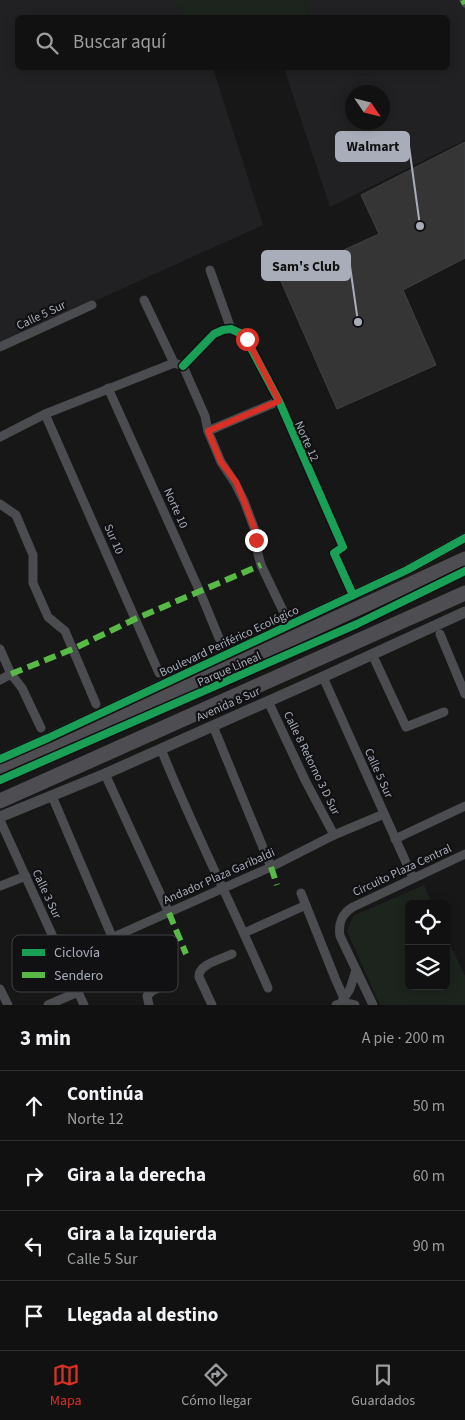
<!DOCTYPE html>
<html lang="es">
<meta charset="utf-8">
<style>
body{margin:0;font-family:"Source Sans 3",sans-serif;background:#1e1f1f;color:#f1f3f6}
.controls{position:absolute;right:15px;bottom:15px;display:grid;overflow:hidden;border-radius:8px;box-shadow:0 2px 12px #0003}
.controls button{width:45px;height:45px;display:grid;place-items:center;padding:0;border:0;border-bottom:1px solid #303131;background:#111;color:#f1f3f6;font:25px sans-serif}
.compass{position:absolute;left:345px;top:85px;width:45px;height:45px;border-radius:50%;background:#111;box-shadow:0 2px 12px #0003;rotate:125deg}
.stop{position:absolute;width:15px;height:15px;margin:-11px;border:4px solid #d93025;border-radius:50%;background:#fff}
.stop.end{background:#d93025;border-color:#fff;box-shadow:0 1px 5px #0008}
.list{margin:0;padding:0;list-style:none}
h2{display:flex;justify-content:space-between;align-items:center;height:65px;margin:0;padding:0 20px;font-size:21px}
h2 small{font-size:16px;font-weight:400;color:#9c9d9f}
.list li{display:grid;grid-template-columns:32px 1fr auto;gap:15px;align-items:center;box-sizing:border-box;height:70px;padding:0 20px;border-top:1px solid #303131}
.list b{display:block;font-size:19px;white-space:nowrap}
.list p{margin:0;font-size:16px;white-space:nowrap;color:#9c9d9f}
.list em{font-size:16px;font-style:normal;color:#9c9d9f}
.icon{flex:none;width:28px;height:28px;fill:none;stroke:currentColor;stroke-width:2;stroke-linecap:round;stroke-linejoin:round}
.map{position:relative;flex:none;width:465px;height:1005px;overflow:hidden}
.search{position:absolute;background:#111;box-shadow:0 2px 12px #0003;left:15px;right:15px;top:15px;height:55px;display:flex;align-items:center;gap:12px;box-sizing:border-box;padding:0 18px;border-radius:8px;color:#9c9d9f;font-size:19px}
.sheet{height:345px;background:#111}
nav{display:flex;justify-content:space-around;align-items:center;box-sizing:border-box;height:70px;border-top:1px solid #303131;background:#111;font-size:14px;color:#9c9d9f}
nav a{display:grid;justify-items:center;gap:2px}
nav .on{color:#d93025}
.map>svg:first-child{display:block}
.built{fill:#212123;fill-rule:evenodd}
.green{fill:#1d241e}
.building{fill:#353536;stroke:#3f4043}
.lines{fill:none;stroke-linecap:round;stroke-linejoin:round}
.pedestrian{stroke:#4b4c50;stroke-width:7}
.minor{stroke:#4b4c50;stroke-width:9}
.tertiary{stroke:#4b4c50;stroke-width:11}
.trunk{stroke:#4e4e52;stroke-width:15}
.quiet{stroke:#58b947;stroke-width:6;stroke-dasharray:12 6;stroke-linecap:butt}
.cycleway-casing{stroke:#111113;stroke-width:11}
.cycleway{stroke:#1a9f57;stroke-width:8}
.route{stroke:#d93025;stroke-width:6}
.labels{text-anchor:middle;stroke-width:4.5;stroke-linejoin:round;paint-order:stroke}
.street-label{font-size:12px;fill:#a8adb9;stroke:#111113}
.key{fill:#111113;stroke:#3e4045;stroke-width:1}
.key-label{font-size:14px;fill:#a8adb9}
.leader{fill:none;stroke:#a8adb9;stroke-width:2}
.callout-dot{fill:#a8adb9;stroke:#111113;stroke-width:2}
.callout{fill:#a8adb9;stroke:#a8adb9;stroke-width:2}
.callout-label{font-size:14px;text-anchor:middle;font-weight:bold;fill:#111}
</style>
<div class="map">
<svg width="465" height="1005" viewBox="0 0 465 1005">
<rect width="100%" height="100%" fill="#171717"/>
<g class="built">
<path d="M0,0H171L185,17L18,18V68H213L263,225L0,344Z"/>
<path d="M305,0H465V140L330,207L285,71L288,68H448V18L310,17ZM352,92H382V122H352Z"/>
</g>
<g class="green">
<path d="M171,0H305L310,17H185Z"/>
<path d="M424,885L432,904H409V986H446V936L465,976V1005H380L347,931L353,916Z"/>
</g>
<path class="building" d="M465,142V258L403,290L436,365L337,409L280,279L379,234L361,195Z"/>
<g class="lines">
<path class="pedestrian" d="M463,0L465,4"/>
<g class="minor">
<path d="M210,270L231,329"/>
<path d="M144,300L174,363L183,366L205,416L208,431L221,462L235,483L244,501L256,533L258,554L261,565L286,617"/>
<path d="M0,347L92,305"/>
<path d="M183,366L214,334L223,330L231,329L244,335L279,401L343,547L334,553L353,595"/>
<path d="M108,388L200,592L219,638"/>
<path d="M45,414L159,673"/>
<path d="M208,431L279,401"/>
<path d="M0,437L45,414L174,363"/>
<path d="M0,504L16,515L33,555V583L48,617L65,631L96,704"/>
<path d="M440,634L465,694"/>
<path d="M0,649L11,674L22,688L41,728"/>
<path d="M372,654L406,727L444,712"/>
<path d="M323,677L413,878"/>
<path d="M0,680L11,674"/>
<path d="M268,701L305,780L334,835"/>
<path d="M213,726L271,867"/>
<path d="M163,754C195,833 234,909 268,988"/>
<path d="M105,774L169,913"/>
<path d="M52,796L113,939"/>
<path d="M0,820L84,1005"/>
<path d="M395,839L465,806"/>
<path d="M0,886L26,876"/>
<path d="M301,893L335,978L346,1003"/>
<path d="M244,933L306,905"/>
<path d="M64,959L271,867L334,835L384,814"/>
<path d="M0,989L8,1005"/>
<path d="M342,1001L350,989L356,970"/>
<path d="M48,1005L78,992"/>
<path d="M149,1005L147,996L152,991L167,984"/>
<path d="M212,1005L199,977C198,964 222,959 232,954"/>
<path d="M336,1005L346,1003L355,1005"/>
<path d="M373,1005L340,936C338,924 342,913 353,907L465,854"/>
</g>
<g class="tertiary">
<path d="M0,759L48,738L407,570L465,538"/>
<path d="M0,817L105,774L323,677L465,612"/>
</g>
<g class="trunk">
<path d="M0,769L45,752L465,559"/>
<path d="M0,801L465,593"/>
</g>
<g class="quiet">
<path d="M463,0L465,4"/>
<path d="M11,674L73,649L135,619L261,565"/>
<path d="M271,867L277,885"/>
<path d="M169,913L186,954"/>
</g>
<g class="cycleway-casing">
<g id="cycleway">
<path d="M183,366L214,334L223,330L231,329L244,335L279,401L343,547L334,553L353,595"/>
<path d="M0,759L48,738L407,570L465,538"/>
<path d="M0,780L357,624L465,571"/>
</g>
</g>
<use href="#cycleway" class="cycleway"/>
</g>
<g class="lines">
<path class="route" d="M247,339L279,401L208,431L221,462L236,482L244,501L256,533V540"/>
</g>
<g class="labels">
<g class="street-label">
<text transform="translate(41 315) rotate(-25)" y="4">Calle 5 Sur</text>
<text transform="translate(307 441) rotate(66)" y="4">Norte 12</text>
<text transform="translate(176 508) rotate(66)" y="4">Norte 10</text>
<text transform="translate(114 539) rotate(66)" y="4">Sur 10</text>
<text transform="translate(229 641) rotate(-25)" y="4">Boulevard Periférico Ecológico</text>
<text transform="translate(229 669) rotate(-24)" y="4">Parque Lineal</text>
<text transform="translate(228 704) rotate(-24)" y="4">Avenida 8 Sur</text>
<text transform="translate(312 763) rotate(64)" y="4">Calle 8 Retorno 3 D Sur</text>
<text transform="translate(379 773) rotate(66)" y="4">Calle 5 Sur</text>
<text transform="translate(402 870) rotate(-25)" y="4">Circuito Plaza Central</text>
<text transform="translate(219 876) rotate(-24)" y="4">Andador Plaza Garibaldi</text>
<text transform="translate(47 894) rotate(65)" y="4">Calle 3 Sur</text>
</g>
</g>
<rect x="12" y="935" width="166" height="57" rx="8" class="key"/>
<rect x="22" y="949" width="23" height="7" fill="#1a9f57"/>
<rect x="22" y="972" width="23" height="6" fill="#58b947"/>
<g class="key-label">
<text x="54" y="957">Ciclovía</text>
<text x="54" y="980">Sendero</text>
</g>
<path class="leader" d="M420 226L409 146M358 322L350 266"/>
<g class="callout-dot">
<circle cx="420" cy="226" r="5"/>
<circle cx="358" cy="322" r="5"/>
</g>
<g class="callout">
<rect x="336" y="132" width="73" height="29" rx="5"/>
<rect x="262" y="251" width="88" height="29" rx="5"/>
</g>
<g class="callout-label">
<text x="373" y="151">Walmart</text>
<text x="306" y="271">Sam's Club</text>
</g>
</svg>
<div class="controls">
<button><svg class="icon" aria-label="locate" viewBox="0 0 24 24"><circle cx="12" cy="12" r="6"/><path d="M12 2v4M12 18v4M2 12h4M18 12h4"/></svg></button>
<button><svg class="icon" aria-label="layers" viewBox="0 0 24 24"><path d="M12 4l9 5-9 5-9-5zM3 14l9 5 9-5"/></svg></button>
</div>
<svg class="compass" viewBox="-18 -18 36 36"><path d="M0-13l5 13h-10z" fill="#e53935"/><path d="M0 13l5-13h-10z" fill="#9c9d9f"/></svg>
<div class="stop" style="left:247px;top:339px"></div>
<div class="stop end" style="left:256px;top:540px"></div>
<div class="search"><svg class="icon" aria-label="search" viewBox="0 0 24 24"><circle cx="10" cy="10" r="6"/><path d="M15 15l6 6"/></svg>Buscar aquí</div>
</div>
<section class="sheet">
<h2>3 min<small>A pie · 200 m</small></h2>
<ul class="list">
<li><svg class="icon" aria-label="ahead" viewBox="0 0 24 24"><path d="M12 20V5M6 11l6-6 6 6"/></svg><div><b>Continúa</b><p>Norte 12</p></div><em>50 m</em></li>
<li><svg class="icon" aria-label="right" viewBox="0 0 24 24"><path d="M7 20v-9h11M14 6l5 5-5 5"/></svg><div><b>Gira a la derecha</b></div><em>60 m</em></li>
<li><svg class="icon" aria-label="left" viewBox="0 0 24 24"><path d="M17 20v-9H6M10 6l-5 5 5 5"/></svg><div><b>Gira a la izquierda</b><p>Calle 5 Sur</p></div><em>90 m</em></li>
<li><svg class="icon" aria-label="arrive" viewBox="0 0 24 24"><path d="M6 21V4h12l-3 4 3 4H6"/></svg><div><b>Llegada al destino</b></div></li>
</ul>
</section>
<nav>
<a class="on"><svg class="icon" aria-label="map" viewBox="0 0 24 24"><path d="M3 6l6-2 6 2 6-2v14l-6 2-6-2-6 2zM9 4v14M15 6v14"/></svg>Mapa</a>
<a><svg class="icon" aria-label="directions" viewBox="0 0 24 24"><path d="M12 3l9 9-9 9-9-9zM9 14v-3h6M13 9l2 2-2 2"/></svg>Cómo llegar</a>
<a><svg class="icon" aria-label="saved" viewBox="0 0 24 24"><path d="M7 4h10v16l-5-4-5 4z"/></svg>Guardados</a>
</nav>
